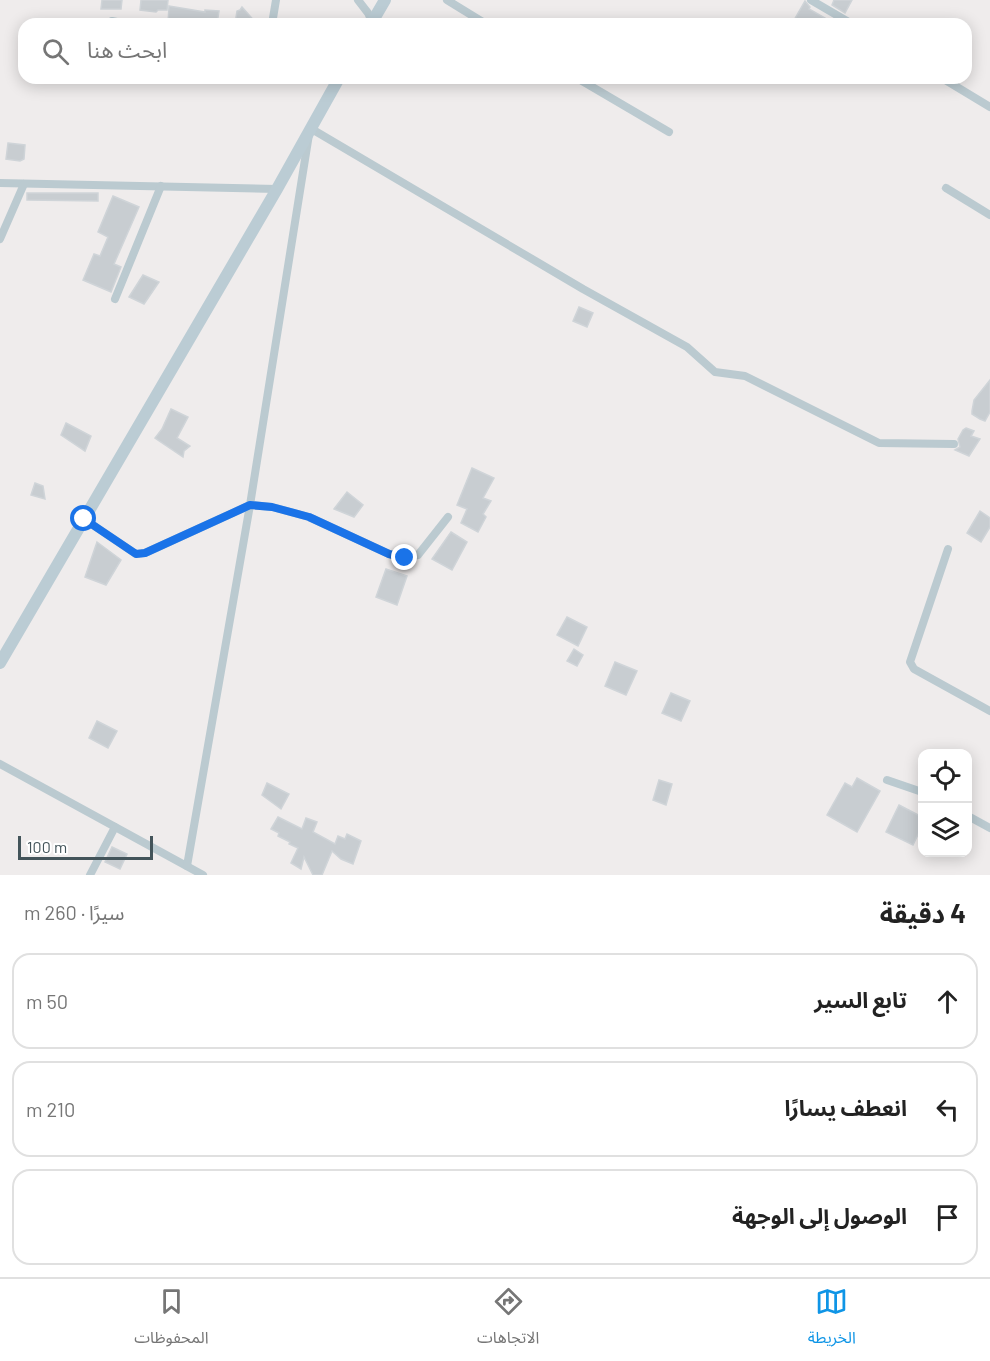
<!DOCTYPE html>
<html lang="ar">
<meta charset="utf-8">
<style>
body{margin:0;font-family:Barlow,"Noto Sans Arabic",sans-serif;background:#f2f2f2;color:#222;direction:rtl}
.controls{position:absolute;right:18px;bottom:18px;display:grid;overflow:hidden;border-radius:12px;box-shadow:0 3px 15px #0003}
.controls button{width:54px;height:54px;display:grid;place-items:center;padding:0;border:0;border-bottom:2px solid #e0e0e0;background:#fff;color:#222;font:30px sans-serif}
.scale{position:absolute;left:18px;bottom:15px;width:135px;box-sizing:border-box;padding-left:6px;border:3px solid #43545a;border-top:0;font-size:16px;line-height:21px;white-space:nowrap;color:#43545a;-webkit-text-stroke:4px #fff;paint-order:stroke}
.stop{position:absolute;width:18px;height:18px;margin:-14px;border:4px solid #1a73e8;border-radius:50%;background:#fff}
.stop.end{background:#1a73e8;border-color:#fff;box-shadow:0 2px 6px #0008}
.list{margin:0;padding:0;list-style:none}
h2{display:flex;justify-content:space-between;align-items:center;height:78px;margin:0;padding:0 24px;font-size:26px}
h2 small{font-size:20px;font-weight:400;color:#767676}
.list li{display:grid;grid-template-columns:39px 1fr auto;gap:18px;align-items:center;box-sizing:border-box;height:96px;margin:0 12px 12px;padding:0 12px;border:2px solid #e0e0e0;border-radius:18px}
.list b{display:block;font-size:22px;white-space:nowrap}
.list em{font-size:20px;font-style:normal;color:#767676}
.icon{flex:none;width:33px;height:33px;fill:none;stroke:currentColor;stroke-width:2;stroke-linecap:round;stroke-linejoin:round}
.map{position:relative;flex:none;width:990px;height:875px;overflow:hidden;direction:ltr}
.search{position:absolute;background:#fff;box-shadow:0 3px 15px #0003;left:18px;right:18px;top:18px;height:66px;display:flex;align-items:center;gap:15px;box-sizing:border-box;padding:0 21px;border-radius:18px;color:#767676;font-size:22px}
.sheet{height:402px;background:#fff}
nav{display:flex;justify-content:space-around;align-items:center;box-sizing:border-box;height:84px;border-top:2px solid #e0e0e0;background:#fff;font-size:16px;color:#767676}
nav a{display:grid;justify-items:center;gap:3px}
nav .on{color:#0f95e6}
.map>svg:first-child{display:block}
.building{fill:#c8cdd1;stroke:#cfd4d8;stroke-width:1.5}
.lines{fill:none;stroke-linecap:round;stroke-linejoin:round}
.street{stroke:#bbcad0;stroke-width:8}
.secondary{stroke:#bbccd4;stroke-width:12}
.route{stroke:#1a73e8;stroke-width:8}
</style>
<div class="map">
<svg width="990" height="875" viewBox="0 0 990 875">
<rect width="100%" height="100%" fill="#efecec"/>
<g class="building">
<path d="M102,0H122L121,9H101Z"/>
<path d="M141,0H168L167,10H158L156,12L140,10Z"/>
<path d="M834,0H852L845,13L832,5Z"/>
<path d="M805,1L810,7L809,9L825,18L822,24H796L793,22Z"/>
<path d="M169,6L205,12V10L219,11L217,24H168Z"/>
<path d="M242,7L257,24H235L237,11L240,10Z"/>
<path d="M8,143L25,145L24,159L20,161L6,159Z"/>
<path d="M27,193H98V201L27,200Z"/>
<path d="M113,196L139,207L114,264L121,267L111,292L83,280L94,254L100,256L108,237L98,232Z"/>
<path d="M143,275L159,282L144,304L129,297Z"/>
<path d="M579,307L593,313L587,327L573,321Z"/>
<path d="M990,380V412L985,421L980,419L972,414V411L974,400Z"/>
<path d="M171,409L188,417L177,438L190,446L184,451L183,457L155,438L162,429Z"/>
<path d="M66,423L91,436L85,451L61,435Z"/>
<path d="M966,428L974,431L971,436L980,439L969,456L955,450L960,447L958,439L963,430Z"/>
<path d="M472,468L494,478L483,498L491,501L483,514L486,517L478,532L461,523L467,509L457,505Z"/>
<path d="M35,483L43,486L45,499L31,495Z"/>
<path d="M347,492L363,505L354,517L334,509Z"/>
<path d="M980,511L990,518V527L981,542L967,533Z"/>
<path d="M451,532L467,542L452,570L432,559Z"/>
<path d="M97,542L121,560L106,585L85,577Z"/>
<path d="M386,569L407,576L397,605L376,597Z"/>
<path d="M567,617L587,627L578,646L557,635Z"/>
<path d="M574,649L583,655L577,666L567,661Z"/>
<path d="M615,662L637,671L626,695L605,686Z"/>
<path d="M671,693L690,701L681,721L662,713Z"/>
<path d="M97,721L117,731L108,748L89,738Z"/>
<path d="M857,778L880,791L857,832L827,815L845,783L852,787Z"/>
<path d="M659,780L672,784L666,805L653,800Z"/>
<path d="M267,783L289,794L281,809L262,795Z"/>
<path d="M899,805L922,817V826L913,845L886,832Z"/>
<path d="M278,817L302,829L306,818L317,822L313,832L335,844L338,836L345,839L347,834L361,841L353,864L341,859L332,851L322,875H313L304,857L301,869L291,863L298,848L289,844L290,842L278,836L279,833L271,829Z"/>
<path d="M112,847L127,854L120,869L105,862Z"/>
</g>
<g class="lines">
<g class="street">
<path d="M358,0L368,13L372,22"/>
<path d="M447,0L486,24"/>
<path d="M811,0L852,24"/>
<path d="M112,21L127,24"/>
<path d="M272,24L276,0"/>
<path d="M577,78L669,132"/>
<path d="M942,78L990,107"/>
<path d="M0,183L277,189"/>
<path d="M946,188L990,215"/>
<path d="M0,239L24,184"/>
<path d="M115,299L161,186"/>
<path d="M84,519L136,554L145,553L250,505L272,507L309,517L389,554L405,558L418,555L448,517"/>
<path d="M948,549L910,662L914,669L990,711"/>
<path d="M0,764L203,875"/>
<path d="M887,780L922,792"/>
<path d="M968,816L990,828"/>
<path d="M187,866L250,505L310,128L583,289L687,347L715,372L745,376L879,443L954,444"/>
<path d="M90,875L115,827"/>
</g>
<g class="secondary">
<path d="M371,24L385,0"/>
<path d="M0,663L277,189L339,78"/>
</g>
</g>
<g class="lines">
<path class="route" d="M84,519L136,554L145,553L250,505L272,507L309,517L389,554L405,558"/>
</g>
</svg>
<div class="controls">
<button><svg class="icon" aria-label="locate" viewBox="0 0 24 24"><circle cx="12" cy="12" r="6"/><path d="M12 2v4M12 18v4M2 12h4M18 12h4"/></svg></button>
<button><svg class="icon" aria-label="layers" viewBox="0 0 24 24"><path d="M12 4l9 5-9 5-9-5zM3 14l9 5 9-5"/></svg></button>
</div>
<div class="scale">100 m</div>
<div class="stop" style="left:84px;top:519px"></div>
<div class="stop end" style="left:405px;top:558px"></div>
<div class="search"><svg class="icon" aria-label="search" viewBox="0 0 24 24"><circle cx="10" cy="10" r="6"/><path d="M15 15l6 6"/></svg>ابحث هنا</div>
</div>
<section class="sheet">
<h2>4 دقيقة<small>سيرًا · 260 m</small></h2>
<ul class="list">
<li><svg class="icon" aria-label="ahead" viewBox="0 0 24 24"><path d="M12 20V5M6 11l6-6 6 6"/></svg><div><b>تابع السير</b></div><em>50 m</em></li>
<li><svg class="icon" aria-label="left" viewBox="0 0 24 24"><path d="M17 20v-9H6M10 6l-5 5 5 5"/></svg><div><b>انعطف يسارًا</b></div><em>210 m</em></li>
<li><svg class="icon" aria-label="arrive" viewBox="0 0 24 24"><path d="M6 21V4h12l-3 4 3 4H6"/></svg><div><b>الوصول إلى الوجهة</b></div></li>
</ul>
</section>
<nav>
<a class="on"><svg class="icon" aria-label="map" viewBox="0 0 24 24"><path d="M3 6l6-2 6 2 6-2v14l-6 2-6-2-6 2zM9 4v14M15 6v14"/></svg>الخريطة</a>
<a><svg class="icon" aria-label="directions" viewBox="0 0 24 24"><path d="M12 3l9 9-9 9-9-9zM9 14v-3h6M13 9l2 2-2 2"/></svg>الاتجاهات</a>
<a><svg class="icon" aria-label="saved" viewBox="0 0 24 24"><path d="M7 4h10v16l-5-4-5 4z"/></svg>المحفوظات</a>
</nav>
